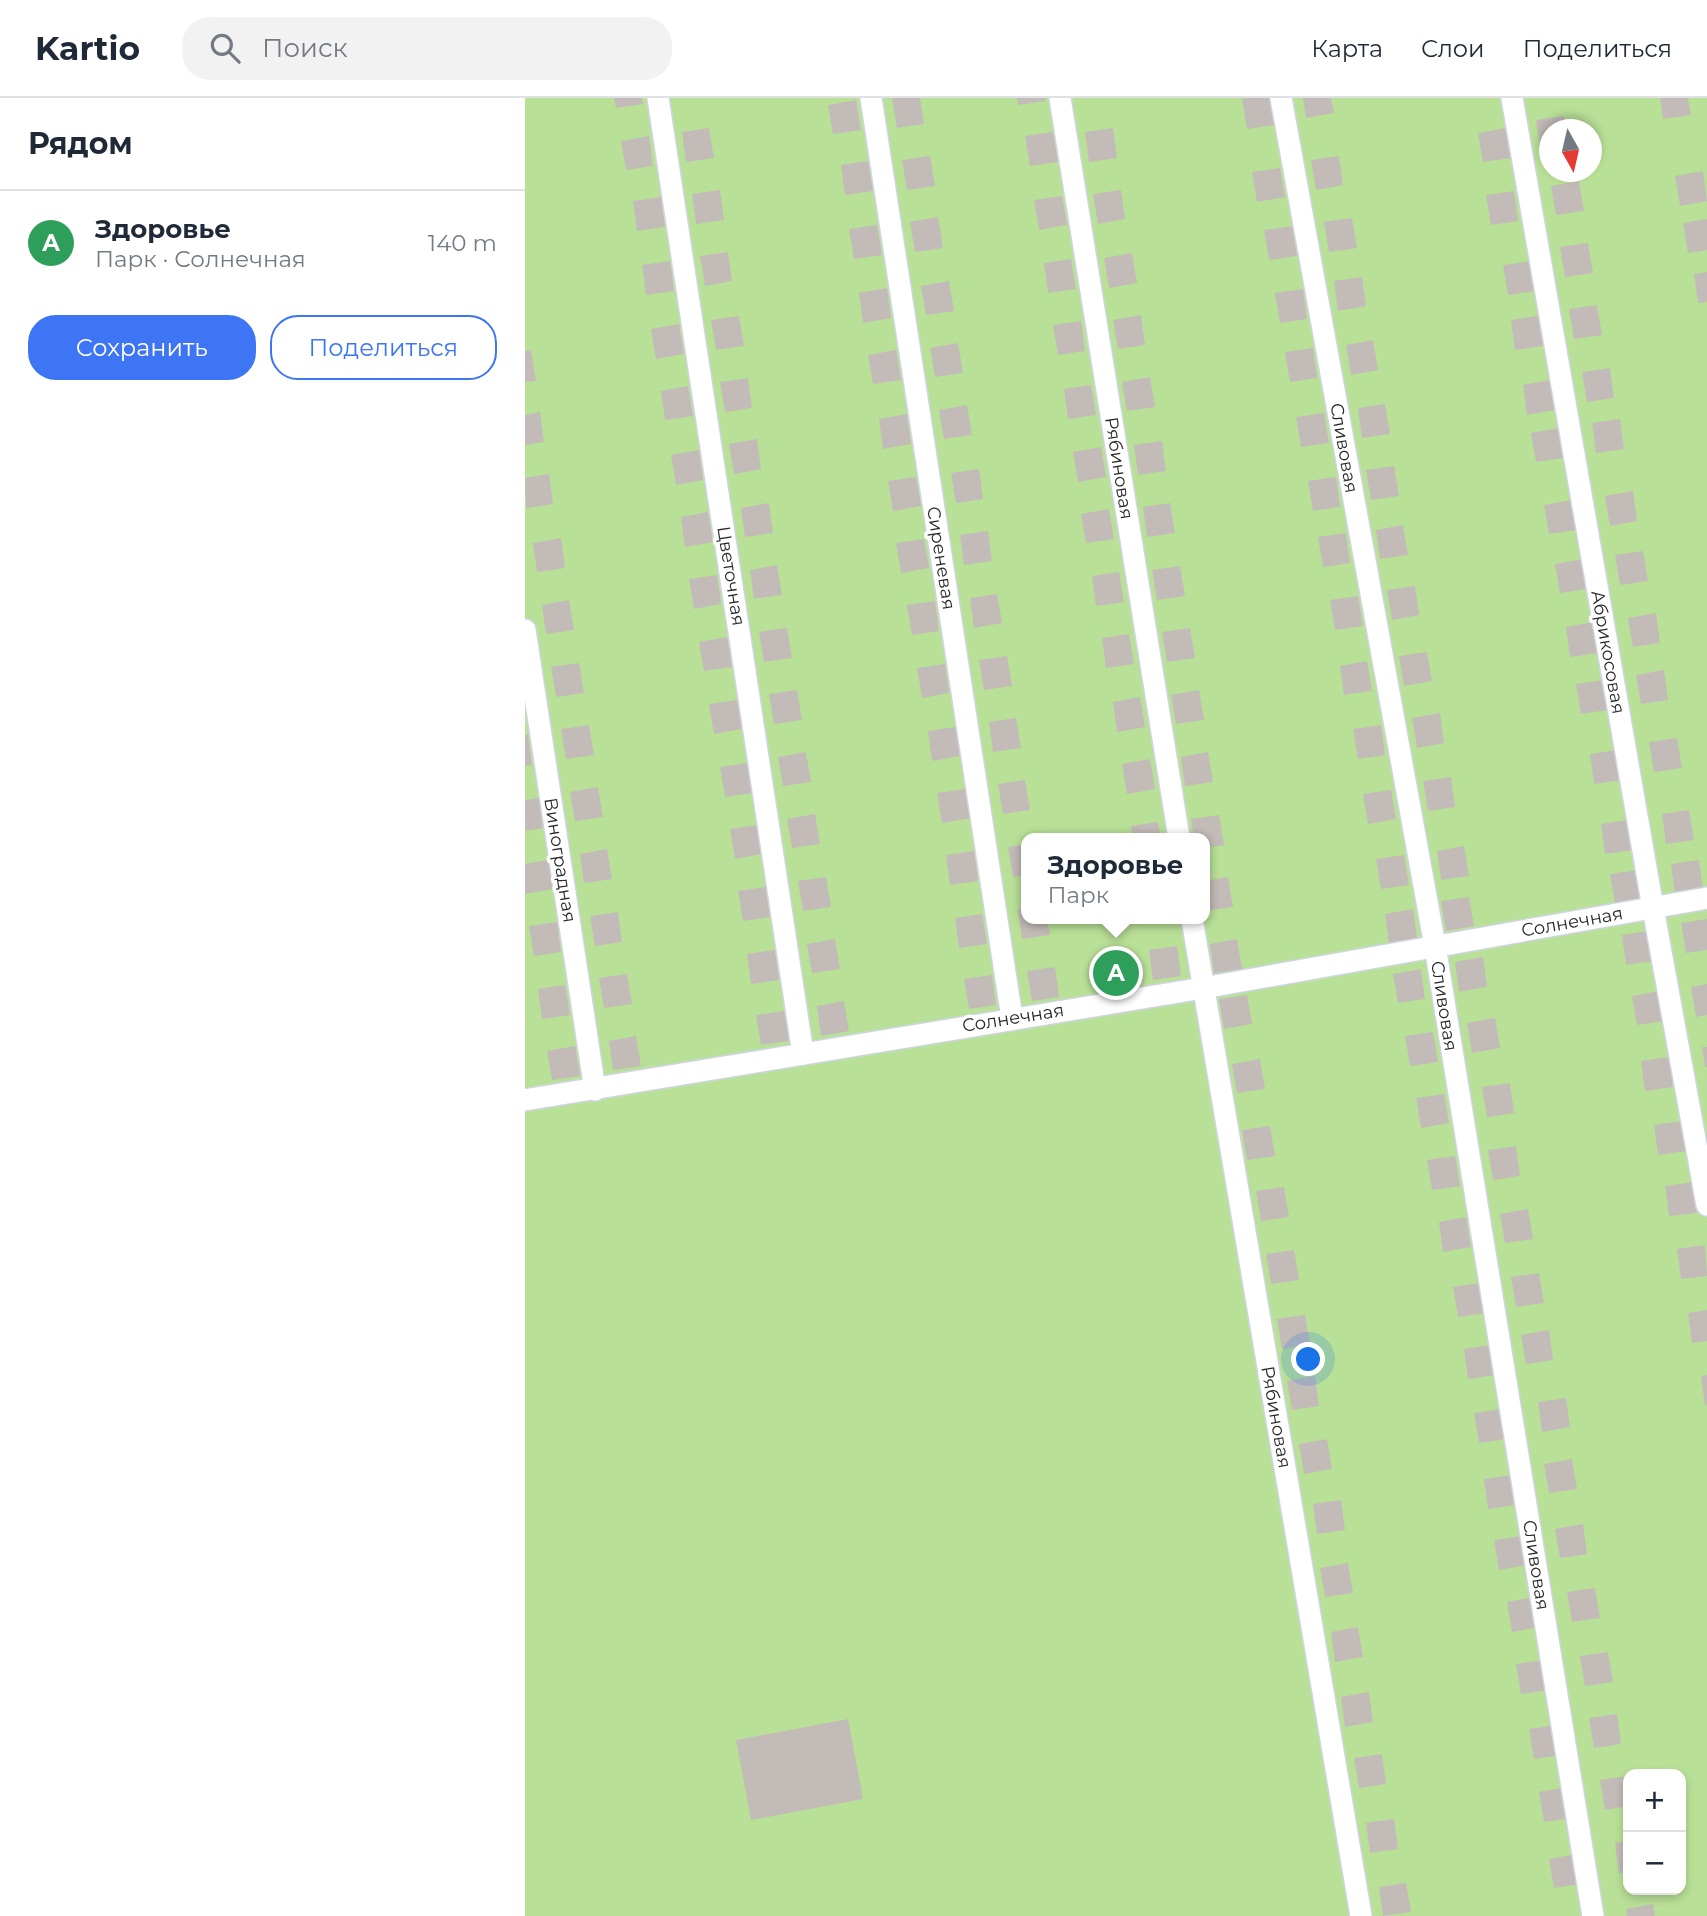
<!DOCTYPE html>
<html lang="ru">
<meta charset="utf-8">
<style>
body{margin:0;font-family:Montserrat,sans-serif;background:#f2f2f3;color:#1f2937}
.controls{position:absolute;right:21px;bottom:21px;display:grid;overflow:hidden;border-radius:14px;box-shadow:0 4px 10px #0003}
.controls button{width:63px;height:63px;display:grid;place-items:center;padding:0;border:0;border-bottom:2px solid #e0e1e3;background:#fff;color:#1f2937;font:35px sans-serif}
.compass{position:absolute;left:1014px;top:21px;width:63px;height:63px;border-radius:50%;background:#fff;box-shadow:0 4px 10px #0003;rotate:172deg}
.you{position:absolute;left:784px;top:1262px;width:24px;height:24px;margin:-18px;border:5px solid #fff;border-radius:50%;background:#1a73e8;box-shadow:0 0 0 10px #1a73e833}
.badge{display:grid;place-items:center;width:46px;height:46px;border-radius:50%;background:#3d75f5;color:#fff;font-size:23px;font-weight:700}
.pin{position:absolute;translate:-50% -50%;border:4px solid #fff;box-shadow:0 2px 7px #0006}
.popup{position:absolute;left:496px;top:735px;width:189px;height:91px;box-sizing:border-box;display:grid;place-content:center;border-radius:14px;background:#fff;filter:drop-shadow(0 2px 5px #0005);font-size:23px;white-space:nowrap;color:#747a83}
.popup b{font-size:26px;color:#1f2937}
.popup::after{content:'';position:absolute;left:50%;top:100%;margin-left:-14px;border:14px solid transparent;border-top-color:#fff}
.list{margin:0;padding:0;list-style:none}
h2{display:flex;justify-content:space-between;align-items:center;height:91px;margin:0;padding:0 28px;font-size:30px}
h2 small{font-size:23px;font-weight:400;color:#747a83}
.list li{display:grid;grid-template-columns:46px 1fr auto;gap:21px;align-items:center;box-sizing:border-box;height:105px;padding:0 28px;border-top:2px solid #e0e1e3}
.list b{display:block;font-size:26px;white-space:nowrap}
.list p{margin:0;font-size:23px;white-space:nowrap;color:#747a83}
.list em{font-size:23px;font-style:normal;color:#747a83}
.actions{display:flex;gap:14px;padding:21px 28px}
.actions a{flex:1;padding:16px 0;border:2px solid #3d75f5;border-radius:28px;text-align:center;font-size:24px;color:#3d75f5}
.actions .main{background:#3d75f5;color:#fff}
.icon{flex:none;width:38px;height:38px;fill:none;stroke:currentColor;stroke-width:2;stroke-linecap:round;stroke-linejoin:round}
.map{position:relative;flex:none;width:1182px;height:1818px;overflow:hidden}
header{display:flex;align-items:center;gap:42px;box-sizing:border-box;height:98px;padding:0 35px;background:#fff;border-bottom:2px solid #e0e1e3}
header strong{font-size:33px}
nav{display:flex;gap:38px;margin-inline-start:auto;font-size:24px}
.search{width:490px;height:63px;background:#f2f2f3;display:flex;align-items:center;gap:18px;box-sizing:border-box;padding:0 24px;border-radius:28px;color:#747a83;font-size:26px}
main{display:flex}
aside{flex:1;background:#fff}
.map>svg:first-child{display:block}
.green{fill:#b9e097;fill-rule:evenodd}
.building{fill:#c3bbb7}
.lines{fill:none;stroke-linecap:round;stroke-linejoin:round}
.minor-casing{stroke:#cfd5e1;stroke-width:24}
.minor{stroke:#fff;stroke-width:21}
.labels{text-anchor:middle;stroke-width:7;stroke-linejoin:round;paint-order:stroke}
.street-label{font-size:18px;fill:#282828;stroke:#fff}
</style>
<header>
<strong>Kartio</strong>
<div class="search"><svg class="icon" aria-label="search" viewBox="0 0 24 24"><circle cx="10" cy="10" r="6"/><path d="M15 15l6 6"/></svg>Поиск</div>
<nav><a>Карта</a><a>Слои</a><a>Поделиться</a></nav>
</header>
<main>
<aside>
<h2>Рядом<small></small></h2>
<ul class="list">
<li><span class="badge" style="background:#2e9e5b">A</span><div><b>Здоровье</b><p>Парк · Солнечная</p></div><em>140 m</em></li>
</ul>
<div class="actions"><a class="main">Сохранить</a><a>Поделиться</a></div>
</aside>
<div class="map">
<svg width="1182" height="1818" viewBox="0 0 1182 1818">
<rect width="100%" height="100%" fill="#eae1da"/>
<path class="green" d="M0,0H1182V1818H0ZM1024,32H1066V74H1024ZM502,740H680V821H502ZM1103,1676H1156V1792H1103Z"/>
<g class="building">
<path d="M89,0H117L118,6L91,10Z"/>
<path d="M367,0H395L399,26L372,30Z"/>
<path d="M492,0H520L521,3L493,7Z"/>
<path d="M725,0H746L750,27L722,31L717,1Z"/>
<path d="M778,0H806L809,15L781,20Z"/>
<path d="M1135,0H1163L1166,17L1138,21Z"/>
<path d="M331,2L336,32L308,36L303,7Z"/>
<path d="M1039,18L1041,32H1024V51L1016,52L1011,22Z"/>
<path d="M184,30L189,60L161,64L157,34Z"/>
<path d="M588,30L592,60L564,64L560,34Z"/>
<path d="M981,30L986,60L958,64L953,35Z"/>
<path d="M528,34L533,64L505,68L500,38Z"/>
<path d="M124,38L128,68L101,72L96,43Z"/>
<path d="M405,58L410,88L382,92L377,62Z"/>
<path d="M814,58L818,87L791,92L786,62Z"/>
<path d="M343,63L348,93L320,97L316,67Z"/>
<path d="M755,70L760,99L732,104L727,74Z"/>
<path d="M1178,73L1182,103L1155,108L1150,78Z"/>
<path d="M1054,83L1059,113L1031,117L1026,88Z"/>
<path d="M195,92L199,122L171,126L167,96Z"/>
<path d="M596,92L600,121L573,126L568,96Z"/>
<path d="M989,93L993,123L966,127L961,97Z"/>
<path d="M537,98L542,127L514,132L509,102Z"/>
<path d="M136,99L140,129L112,133L108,103Z"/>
<path d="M413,119L418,150L390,154L385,124Z"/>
<path d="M827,120L832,150L804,154L799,124Z"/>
<path d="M1182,121V152L1163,155L1158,125Z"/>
<path d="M352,127L357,157L329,161L324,131Z"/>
<path d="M767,128L772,158L744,162L739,132Z"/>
<path d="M1063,145L1068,175L1040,179L1035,149Z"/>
<path d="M203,154L207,183L180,188L175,158Z"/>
<path d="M607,155L612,185L584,190L579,160Z"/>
<path d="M546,161L551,191L523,195L519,165Z"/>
<path d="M145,163L149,193L121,197L117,167Z"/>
<path d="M1006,163L1010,193L983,197L978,167Z"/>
<path d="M1182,174V204L1173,205L1169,176Z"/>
<path d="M837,179L841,208L813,213L809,183Z"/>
<path d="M424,183L429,213L401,217L396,188Z"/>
<path d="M362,190L366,220L338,225L334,195Z"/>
<path d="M778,191L782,221L755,225L750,195Z"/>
<path d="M1072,207L1077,237L1049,241L1044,211Z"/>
<path d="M616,217L620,247L593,251L588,222Z"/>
<path d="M214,218L219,248L191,252L186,222Z"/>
<path d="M1013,218L1018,248L990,252L986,222Z"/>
<path d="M556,223L560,253L533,257L528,227Z"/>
<path d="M154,226L159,256L131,261L126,231Z"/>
<path d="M848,242L853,272L826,277L821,247Z"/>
<path d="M433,245L438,275L410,279L405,250Z"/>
<path d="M788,250L792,280L765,284L760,254Z"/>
<path d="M6,252L11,283L0,284V253Z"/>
<path d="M371,252L376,282L348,286L343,257Z"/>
<path d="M1085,270L1089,300L1062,304L1057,274Z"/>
<path d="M625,279L630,309L602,313L597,284Z"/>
<path d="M223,280L227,310L200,314L195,284Z"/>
<path d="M1025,282L1030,312L1002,317L998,287Z"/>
<path d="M566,287L571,317L543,321L539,291Z"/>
<path d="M163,288L168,318L140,322L136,293Z"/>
<path d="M860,306L865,336L837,340L833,310Z"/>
<path d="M442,307L447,337L419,341L414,312Z"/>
<path d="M15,314L19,344L0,347V317Z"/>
<path d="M799,315L804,345L776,349L771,319Z"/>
<path d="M382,316L386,346L358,351L354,321Z"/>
<path d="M1095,321L1099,351L1071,355L1067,325Z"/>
<path d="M1034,330L1038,360L1011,364L1006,335Z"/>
<path d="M232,341L236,371L209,376L204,346Z"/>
<path d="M637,343L641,373L613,377L609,347Z"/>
<path d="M576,349L581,379L553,384L548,354Z"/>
<path d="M174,352L178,382L151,387L146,357Z"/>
<path d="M869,368L874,398L846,402L841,372Z"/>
<path d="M454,371L458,401L431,405L426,375Z"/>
<path d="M24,376L28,406L1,410L0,380Z"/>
<path d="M391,379L396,408L368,413L363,383Z"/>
<path d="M811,379L815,409L788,413L783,383Z"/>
<path d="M1108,393L1112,423L1085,428L1080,398Z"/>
<path d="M1047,402L1052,432L1024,436L1019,407Z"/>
<path d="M244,405L248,435L220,439L216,410Z"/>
<path d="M645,405L650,435L622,439L618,409Z"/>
<path d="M584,411L589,441L561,445L556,416Z"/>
<path d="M183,414L188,444L160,449L156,419Z"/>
<path d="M878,427L883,457L855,461L851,432Z"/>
<path d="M463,433L467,463L439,467L435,437Z"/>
<path d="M821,435L825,465L798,469L793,439Z"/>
<path d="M36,440L40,470L12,474L8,445Z"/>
<path d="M399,441L404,470L376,475L371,445Z"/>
<path d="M1118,453L1123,483L1095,487L1090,457Z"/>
<path d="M1058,461L1062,491L1035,495L1030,466Z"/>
<path d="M252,467L257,497L229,501L225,472Z"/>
<path d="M655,468L660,498L632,502L627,472Z"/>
<path d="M594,474L599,504L571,508L567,478Z"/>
<path d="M192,477L196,506L169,511L164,481Z"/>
<path d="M890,488L894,517L867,522L862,492Z"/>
<path d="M472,496L477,525L449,530L445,500Z"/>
<path d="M833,498L838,528L810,532L805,502Z"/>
<path d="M44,502L49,532L21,536L17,507Z"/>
<path d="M410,503L414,533L387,537L382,507Z"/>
<path d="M1131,515L1135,545L1108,549L1103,520Z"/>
<path d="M1068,524L1073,555L1045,559L1041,529Z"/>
<path d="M262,530L267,560L239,564L234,534Z"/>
<path d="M665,530L670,560L642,564L637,534Z"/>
<path d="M604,536L609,566L581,570L577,540Z"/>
<path d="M202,539L207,569L179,573L174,544Z"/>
<path d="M902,554L907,583L879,588L874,558Z"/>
<path d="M482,558L487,588L459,592L454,562Z"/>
<path d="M842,563L847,593L819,597L815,568Z"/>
<path d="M54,565L59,595L31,599L26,569Z"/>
<path d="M420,566L424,595L397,600L392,570Z"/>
<path d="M1139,572L1143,602L1116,606L1111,577Z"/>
<path d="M1079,582L1083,612L1056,616L1051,586Z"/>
<path d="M272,592L277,622L249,626L244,596Z"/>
<path d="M674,592L679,622L651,626L646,597Z"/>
<path d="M615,599L620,629L592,634L588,604Z"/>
<path d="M212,602L217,631L189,636L184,606Z"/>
<path d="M915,615L919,645L892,650L887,620Z"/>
<path d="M491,620L496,650L468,654L464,624Z"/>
<path d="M64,627L69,657L41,661L36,631Z"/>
<path d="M856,627L860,657L833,661L828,631Z"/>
<path d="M430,629L435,658L407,663L403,633Z"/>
<path d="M0,637H3L7,667L0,668Z"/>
<path d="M1152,640L1157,670L1129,674L1124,644Z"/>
<path d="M1092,652L1097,682L1069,686L1065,656Z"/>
<path d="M281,654L286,684L258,688L253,659Z"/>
<path d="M683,654L688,684L660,688L656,659Z"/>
<path d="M625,661L630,691L602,696L597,666Z"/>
<path d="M223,665L228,695L200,699L195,669Z"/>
<path d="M926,679L930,709L903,713L898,683Z"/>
<path d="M500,682L505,712L478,716L473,686Z"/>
<path d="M73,689L78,719L50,723L45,694Z"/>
<path d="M440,691L445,720L417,725L412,695Z"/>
<path d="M866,692L871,721L843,726L838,696Z"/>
<path d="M14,700L18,730L0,733V702Z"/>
<path d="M1164,712L1169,742L1141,746L1137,716Z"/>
<path d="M290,716L295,746L267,750L262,721Z"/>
<path d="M694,717L699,747L680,750V740H669L666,721Z"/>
<path d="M1103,722L1108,752L1080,756L1076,726Z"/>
<path d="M633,724L636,740H607L606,728Z"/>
<path d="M233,727L237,756L210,761L205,731Z"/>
<path d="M502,746V777L488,779L483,749Z"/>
<path d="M939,748L944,778L916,782L912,753Z"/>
<path d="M82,751L87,781L59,785L55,756Z"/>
<path d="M449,753L453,783L425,787L421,757Z"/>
<path d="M879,757L884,787L856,791L851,761Z"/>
<path d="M23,762L28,791L0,796V766Z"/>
<path d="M1174,762L1178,792L1150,796L1146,766Z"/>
<path d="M1113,772L1118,802L1090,806L1085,776Z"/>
<path d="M301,779L306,809L278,813L273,783Z"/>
<path d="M703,779L708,809L680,813V783Z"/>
<path d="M241,789L245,819L218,823L213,793Z"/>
<path d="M944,799L949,828L921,833L916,803Z"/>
<path d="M502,810V821H522L525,837L497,841L493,811Z"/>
<path d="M888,811L892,841L864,845L860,816Z"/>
<path d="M93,814L97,844L70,848L65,818Z"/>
<path d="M457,816L462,846L434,850L430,820Z"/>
<path d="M1182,821V852L1161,855L1156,825Z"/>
<path d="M32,824L36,854L9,858L4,828Z"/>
<path d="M1124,833L1129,863L1101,867L1097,837Z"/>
<path d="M310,841L315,871L287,875L282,846Z"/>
<path d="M712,841L717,871L689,875L685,846Z"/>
<path d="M652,848L656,878L628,882L624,852Z"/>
<path d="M250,852L254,882L226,886L222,856Z"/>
<path d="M958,859L962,889L934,894L930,864Z"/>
<path d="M530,869L534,899L507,903L502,873Z"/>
<path d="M896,871L900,901L873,905L868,876Z"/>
<path d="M102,876L107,906L79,910L74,880Z"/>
<path d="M467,877L471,907L444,911L439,881Z"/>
<path d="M1182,886V917L1171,919L1166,889Z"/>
<path d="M40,887L45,917L17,921L13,891Z"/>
<path d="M1135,893L1139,923L1112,927L1107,898Z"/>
<path d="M722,897L727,926L699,931L694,901Z"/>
<path d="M319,903L324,933L296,938L292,908Z"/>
<path d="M259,913L264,943L236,947L231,917Z"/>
<path d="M970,920L975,950L947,955L942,925Z"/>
<path d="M908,934L913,964L885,968L880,938Z"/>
<path d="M111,938L116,968L88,972L84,943Z"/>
<path d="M50,948L55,978L27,982L22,953Z"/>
<path d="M1177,949H1182V969H1180Z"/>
<path d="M1144,959L1148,989L1120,993L1116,963Z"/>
<path d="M735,961L740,991L712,995L707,966Z"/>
<path d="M985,985L989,1015L962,1019L957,989Z"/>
<path d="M919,996L924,1025L896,1030L891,1000Z"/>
<path d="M1157,1023L1161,1053L1133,1057L1129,1027Z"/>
<path d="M745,1028L750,1058L722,1062L717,1032Z"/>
<path d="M991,1048L995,1078L968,1082L963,1052Z"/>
<path d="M930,1058L935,1088L907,1092L902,1062Z"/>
<path d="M1168,1084L1172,1115L1144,1118L1140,1088Z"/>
<path d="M759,1089L764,1119L736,1123L731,1093Z"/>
<path d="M1003,1111L1008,1141L980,1145L975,1116Z"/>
<path d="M941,1119L946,1149L918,1154L914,1124Z"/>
<path d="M1180,1147L1182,1178L1156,1181L1152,1151Z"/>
<path d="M769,1152L774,1182L746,1186L741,1156Z"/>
<path d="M1014,1175L1019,1205L991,1209L986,1179Z"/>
<path d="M956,1185L961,1215L933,1219L928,1189Z"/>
<path d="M1182,1212V1243L1167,1245L1163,1215Z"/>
<path d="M780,1217L785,1247L757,1251L752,1221Z"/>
<path d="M1024,1232L1028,1262L1001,1266L996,1237Z"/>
<path d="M966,1247L971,1277L943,1281L939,1251Z"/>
<path d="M1182,1277V1307L1180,1308L1176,1278Z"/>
<path d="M790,1278L794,1308L767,1312L762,1283Z"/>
<path d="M1041,1300L1045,1329L1017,1334L1013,1304Z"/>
<path d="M977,1311L982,1341L954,1345L949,1315Z"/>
<path d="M802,1341L807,1371L779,1376L774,1346Z"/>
<path d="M1047,1361L1052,1391L1024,1395L1019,1366Z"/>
<path d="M986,1377L991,1407L963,1411L959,1381Z"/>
<path d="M816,1402L820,1432L792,1436L788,1406Z"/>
<path d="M1058,1426L1062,1456L1035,1460L1030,1431Z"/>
<path d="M997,1438L1002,1467L974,1472L969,1442Z"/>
<path d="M823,1465L828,1495L800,1499L795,1470Z"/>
<path d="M1070,1490L1075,1520L1047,1524L1042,1494Z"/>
<path d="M1010,1499L1014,1529L987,1534L982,1504Z"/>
<path d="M833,1529L838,1559L810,1564L806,1534Z"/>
<path d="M1083,1554L1088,1584L1060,1588L1055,1558Z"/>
<path d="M1019,1562L1024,1592L996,1596L991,1566Z"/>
<path d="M844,1594L848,1624L820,1629L816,1599Z"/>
<path d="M1092,1616L1096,1646L1069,1650L1064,1620Z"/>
<path d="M323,1621L338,1701L226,1722L211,1642Z"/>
<path d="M1032,1627L1037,1657L1009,1661L1004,1631Z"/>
<path d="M857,1656L861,1686L834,1690L829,1660Z"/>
<path d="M1103,1678V1708L1080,1712L1075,1682Z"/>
<path d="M1042,1689L1047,1720L1019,1724L1014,1694Z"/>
<path d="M869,1721L873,1751L845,1755L841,1725Z"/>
<path d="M1103,1743V1774L1094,1775L1090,1745Z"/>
<path d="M1052,1756L1057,1786L1029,1790L1024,1761Z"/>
<path d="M881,1785L886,1814L858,1818L854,1789Z"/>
<path d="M1128,1806L1130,1818H1102L1101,1811Z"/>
</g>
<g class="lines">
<g class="minor-casing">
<g id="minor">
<path d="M133,0L278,956"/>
<path d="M346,0L487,920"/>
<path d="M535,0L654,740"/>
<path d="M756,0L910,848L1068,1818"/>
<path d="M987,0L1128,810L1182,1107"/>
<path d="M0,532L70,992"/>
<path d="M667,821L836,1818"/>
<path d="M0,1002L678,890L1182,800"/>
</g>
</g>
<use href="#minor" class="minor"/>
</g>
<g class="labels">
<g class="street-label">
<text transform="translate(819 350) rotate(80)" y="6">Сливовая</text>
<text transform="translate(594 370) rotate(81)" y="6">Рябиновая</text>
<text transform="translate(416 460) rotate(81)" y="6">Сиреневая</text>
<text transform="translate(206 478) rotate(81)" y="6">Цветочная</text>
<text transform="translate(1083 554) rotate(80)" y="6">Абрикосовая</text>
<text transform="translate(35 762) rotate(81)" y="6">Виноградная</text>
<text transform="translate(1047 824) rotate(-10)" y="6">Солнечная</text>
<text transform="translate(919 908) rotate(81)" y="6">Сливовая</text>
<text transform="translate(488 920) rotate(-9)" y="6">Солнечная</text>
<text transform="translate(751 1319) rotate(80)" y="6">Рябиновая</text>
<text transform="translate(1011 1467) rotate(81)" y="6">Сливовая</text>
</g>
</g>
</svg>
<div class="controls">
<button>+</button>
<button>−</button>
</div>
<svg class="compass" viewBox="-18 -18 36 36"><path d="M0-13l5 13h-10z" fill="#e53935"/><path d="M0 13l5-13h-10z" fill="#747a83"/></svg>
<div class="you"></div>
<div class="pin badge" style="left:591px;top:875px;background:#2e9e5b">A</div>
<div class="popup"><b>Здоровье</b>Парк</div>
</div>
</main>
